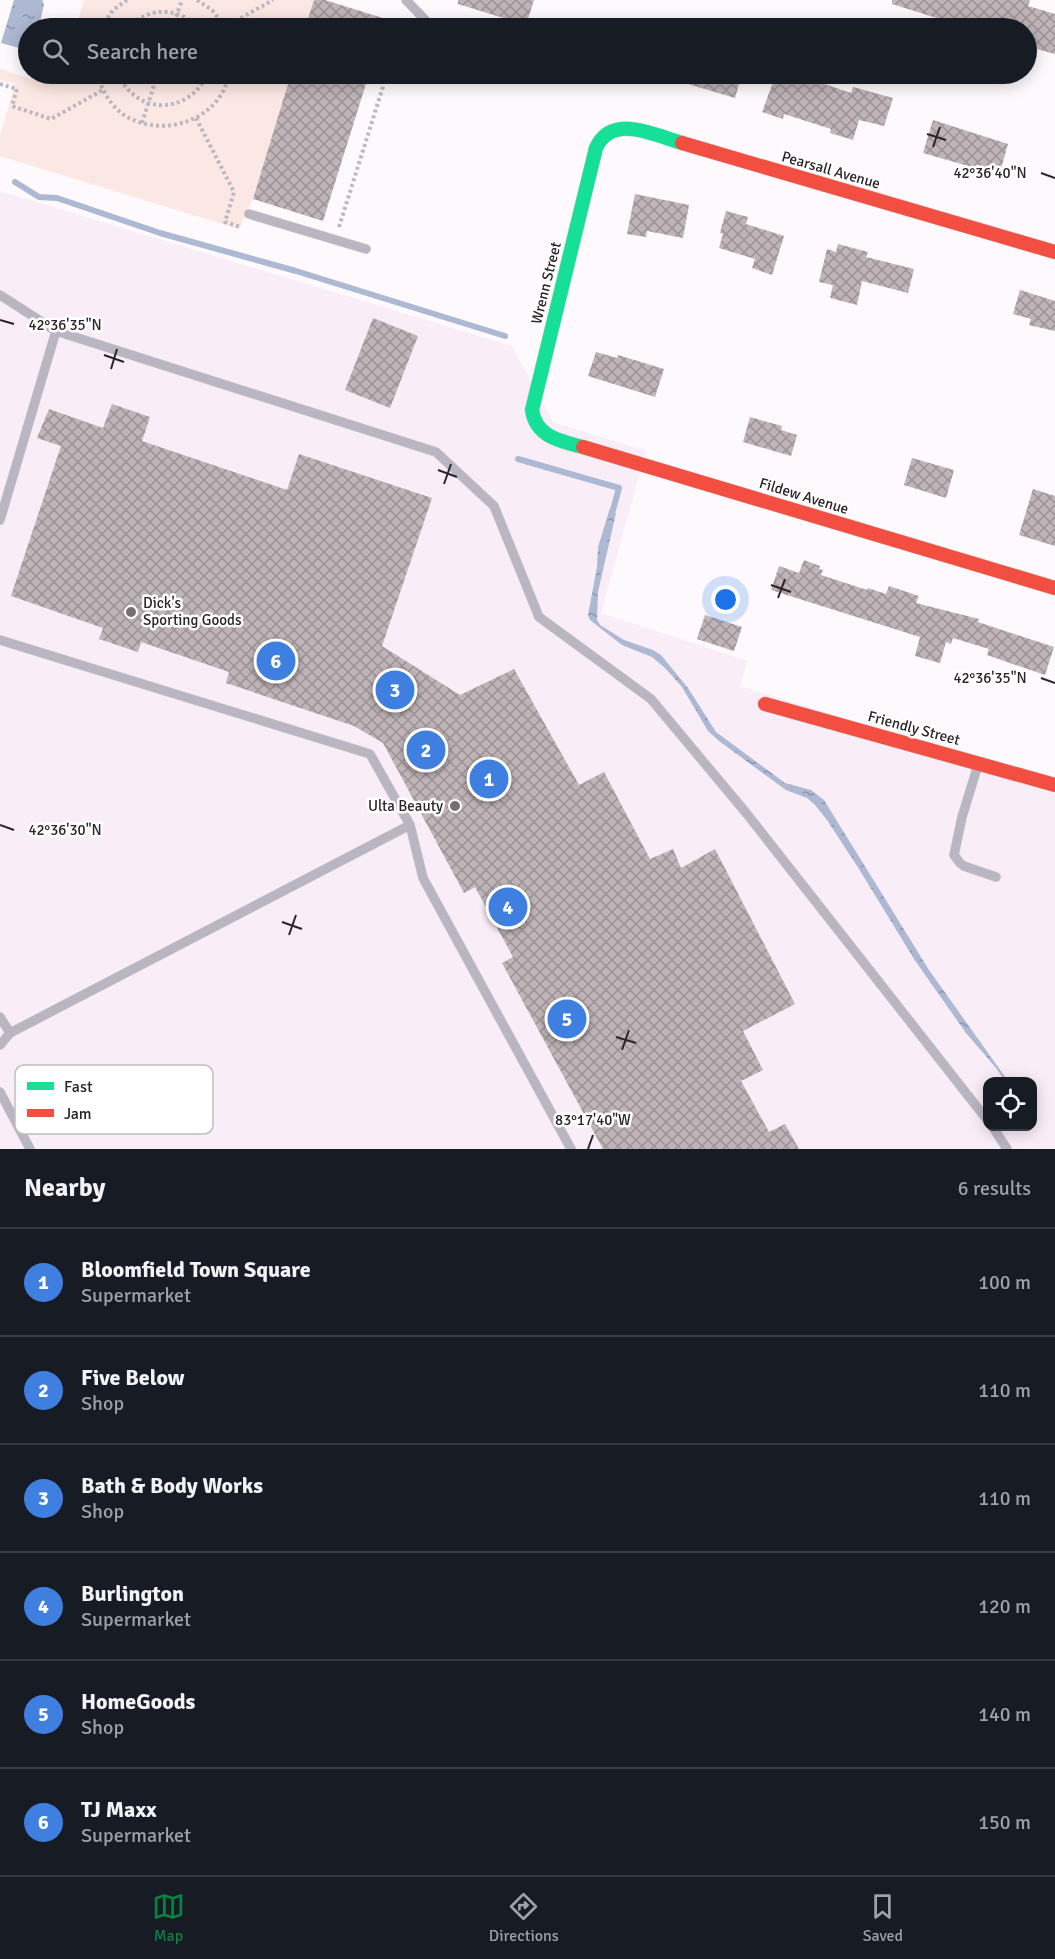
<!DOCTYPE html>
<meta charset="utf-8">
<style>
body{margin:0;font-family:Signika,sans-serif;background:#20242c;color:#f1f3f6}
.controls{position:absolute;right:18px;bottom:18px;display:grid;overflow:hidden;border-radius:12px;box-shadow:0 3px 15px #0003}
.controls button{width:54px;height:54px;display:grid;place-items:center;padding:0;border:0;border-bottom:2px solid #363941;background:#171b24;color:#f1f3f6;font:30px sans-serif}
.you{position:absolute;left:726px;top:600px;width:21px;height:21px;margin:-15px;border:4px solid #fff;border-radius:50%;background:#1a73e8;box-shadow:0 0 0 9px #1a73e833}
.badge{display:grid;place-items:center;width:39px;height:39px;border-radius:50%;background:#0b8043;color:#fff;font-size:20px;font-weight:700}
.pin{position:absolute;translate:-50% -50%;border:3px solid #fff;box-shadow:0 2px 6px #0006}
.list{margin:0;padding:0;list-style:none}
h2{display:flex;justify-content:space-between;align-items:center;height:78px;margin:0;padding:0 24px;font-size:26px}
h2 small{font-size:20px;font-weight:400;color:#9ea1a6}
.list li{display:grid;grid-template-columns:39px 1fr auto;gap:18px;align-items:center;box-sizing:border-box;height:108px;padding:0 24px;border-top:2px solid #363941}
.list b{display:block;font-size:22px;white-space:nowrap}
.list p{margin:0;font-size:20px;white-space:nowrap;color:#9ea1a6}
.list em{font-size:20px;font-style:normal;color:#9ea1a6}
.icon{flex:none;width:33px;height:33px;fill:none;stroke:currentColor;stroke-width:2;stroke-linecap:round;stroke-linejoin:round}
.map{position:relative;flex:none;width:1055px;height:1149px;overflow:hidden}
.search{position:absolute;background:#171b24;box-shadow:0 3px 15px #0003;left:18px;right:18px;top:18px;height:66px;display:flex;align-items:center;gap:15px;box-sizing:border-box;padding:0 21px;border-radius:33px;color:#9ea1a6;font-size:22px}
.sheet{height:726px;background:#171b24}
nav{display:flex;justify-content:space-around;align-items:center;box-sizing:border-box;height:84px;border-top:2px solid #363941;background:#171b24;font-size:16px;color:#9ea1a6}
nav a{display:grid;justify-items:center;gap:3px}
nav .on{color:#0b8043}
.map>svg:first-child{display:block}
.built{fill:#f9edf7;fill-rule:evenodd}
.green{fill:#fbe7e3}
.water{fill:url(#water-ripples)}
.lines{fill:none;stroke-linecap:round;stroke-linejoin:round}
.stream{stroke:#adb8d3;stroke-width:6}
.building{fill:url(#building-cross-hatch)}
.lane-casing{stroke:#d7d4d6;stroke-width:10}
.fast-casing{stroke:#d7d4d6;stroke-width:15}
.jam-casing{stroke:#d7d4d6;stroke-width:15}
.path{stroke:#bdb8c0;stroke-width:4;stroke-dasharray:3 3;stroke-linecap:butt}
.lane{stroke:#bab6c1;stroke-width:9}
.fast{stroke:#16e098;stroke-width:14}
.jam{stroke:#f24e42;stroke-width:14}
.ticks{fill:none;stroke:#2b252a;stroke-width:2}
.poi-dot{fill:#756f74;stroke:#fff;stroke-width:2}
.labels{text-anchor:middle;stroke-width:5;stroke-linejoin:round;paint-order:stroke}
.street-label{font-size:15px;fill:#2b252a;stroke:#fff}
.poi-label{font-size:15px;fill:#2b252a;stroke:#fff;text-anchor:start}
.key{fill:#fff;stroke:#bfbebf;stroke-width:1.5}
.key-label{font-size:16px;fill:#2b252a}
.ticks-label{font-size:15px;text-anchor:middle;fill:#2b252a;stroke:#fff;stroke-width:5;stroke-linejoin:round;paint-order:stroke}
</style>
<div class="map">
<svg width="1055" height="1149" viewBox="0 0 1055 1149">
<defs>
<pattern id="water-ripples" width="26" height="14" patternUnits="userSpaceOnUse" patternTransform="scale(1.5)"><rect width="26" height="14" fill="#adb8d3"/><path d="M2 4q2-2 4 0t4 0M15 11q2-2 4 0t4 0" fill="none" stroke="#8d95ab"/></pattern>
<pattern id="building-cross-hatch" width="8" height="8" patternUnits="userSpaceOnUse" patternTransform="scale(1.5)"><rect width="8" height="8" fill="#bfb4b7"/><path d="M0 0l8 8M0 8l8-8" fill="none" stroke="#9b9295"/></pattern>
</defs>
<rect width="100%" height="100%" fill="#fef9fc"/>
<path class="built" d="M0,191L512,346L553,422L646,451L601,613L748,661L740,686L857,722L1055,777V1149H0ZM988,1082H1032V1126H988Z"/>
<g class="green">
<path d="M84,0H314L305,28H76Z"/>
<path d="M0,69L30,79L32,74H291L253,199L239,229L0,156V136L15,84L0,80Z"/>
</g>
<g class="water">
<path d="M14,0H42L44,4L39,28H28V41L26,50L1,43Z"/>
<path d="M610,508L616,513L598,592L597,620L600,625L624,640L653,650L661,655L688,688L716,732L785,783L811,790L824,800L929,970L1008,1081H1005L996,1068L966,1033L914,959L859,869L827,820L815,805L807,798L786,790L719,741L708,731L682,687L665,668L652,657L622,645L590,620L588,615L597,567L598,547Z"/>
</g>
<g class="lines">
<g class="stream">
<path d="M15,182L39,197L57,198L160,233L296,271L505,336"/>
<path d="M518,459L619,488L613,510"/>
</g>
</g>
<g class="building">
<path d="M314,0H325L405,25L404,28H305Z"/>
<path d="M458,0H534L526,25L458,4Z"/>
<path d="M892,0H1030L1028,6L1055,14V54L1026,46V28H961L962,26L892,4Z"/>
<path d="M291,74H369L323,221L253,199Z"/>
<path d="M668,74H742L735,98L668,78Z"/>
<path d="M776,74H795L851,93L853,87L893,98L884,126L859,120L853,140L830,133L831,129L784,114L783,119L762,112Z"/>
<path d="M933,120L1008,144L1000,172L976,165L975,168L923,153Z"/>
<path d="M635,194L689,205L683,238L647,231L646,237L627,234Z"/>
<path d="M726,211L748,217L746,224L784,236L772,275L752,268L755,259L719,248L723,234L720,233Z"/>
<path d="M838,244L868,252L866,257L914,269L908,293L862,281L857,305L830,298L833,285L819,282L827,249L836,252Z"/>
<path d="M1020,290L1055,301V331L1029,325L1031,319L1013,314Z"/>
<path d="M373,318L418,336L390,408L345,390Z"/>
<path d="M596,352L617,358L618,355L664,369L655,397L588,376Z"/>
<path d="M112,404L150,417L142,441L287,490L299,454L432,498L382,646L460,695L514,669L579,785L604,772L650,859L673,849L681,868L715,849L795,1004L743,1031L763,1070L741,1081L769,1132L785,1124L799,1149H603L502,963L513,957L475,887L464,893L383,743L354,726L226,683L229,672L141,642L138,652L99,639L103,628L11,596L61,446L37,438L49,409L103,428Z"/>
<path d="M750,417L782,426L781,430L797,435L791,456L743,442Z"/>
<path d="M912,458L954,470L946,498L904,485Z"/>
<path d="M1033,489L1055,496V546L1019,535Z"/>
<path d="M804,560L820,566L819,569L823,570L821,575L867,590L868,588L886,594L889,586L919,596L916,603L979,619L978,622L1054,647L1045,675L987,655L989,649L953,638L951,644L946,642L940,663L915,656L920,637L771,590L779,566L799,573Z"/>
<path d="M705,615L742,627L734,651L697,639Z"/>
</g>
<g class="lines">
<g class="lane-casing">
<g id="lane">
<path d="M406,0L432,27"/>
<path d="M249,214L366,249"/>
<path d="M0,295L56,331L436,452L494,506L539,617L651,699L747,814L988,1121"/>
<path d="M0,520L56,331"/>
<path d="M0,640L370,754L410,825L423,878L571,1149"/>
<path d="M978,765L962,817L954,855L960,863L964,866L996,877"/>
<path d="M0,1017L10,1033"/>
<path d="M0,1045L10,1033L410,825"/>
<path d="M0,1092L30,1149"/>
<path d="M992,1126L1007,1149"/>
</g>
</g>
<g class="fast-casing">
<path id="fast" d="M583,447C560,441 536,437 532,410L596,148C612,113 654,135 682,143"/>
</g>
<g class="jam-casing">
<g id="jam">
<path d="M682,143L1055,252"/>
<path d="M583,447L1055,588"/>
<path d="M765,704L1055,785"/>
</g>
</g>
<g class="path">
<path d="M197,0L212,10L226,28"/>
<path d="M225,27L273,0"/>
<path d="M101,28L113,10L127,0"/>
<path d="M127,28C148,7 178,6 199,28"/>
<path d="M172,28L182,0"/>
<path d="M97,74C102,91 112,109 129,118C168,138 221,118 229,74"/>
<path d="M118,74C137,116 188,115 208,74"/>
<path d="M214,74L228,78"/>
<path d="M0,84L17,89L12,106L51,119L103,90"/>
<path d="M196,118L234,192L225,222L241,227"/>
<path d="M142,123L154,85"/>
<path d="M339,227L387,74"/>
</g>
<use href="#lane" class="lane"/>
<use href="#fast" class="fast"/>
<use href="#jam" class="jam"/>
</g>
<path class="ticks" d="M927,134L946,140M933,147L940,127M1041,173L1055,178M0,320L14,324M104,355L124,362M111,369L117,349M438,470L457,477M444,484L451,464M771,585L791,592M778,598L785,579M1041,678L1055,683M0,825L14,830M282,922L302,929M289,935L296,915M616,1037L636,1043M622,1050L629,1030M588,1149L593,1135"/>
<g class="poi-dot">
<circle cx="131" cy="612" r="6"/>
<circle cx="455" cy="806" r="6"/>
</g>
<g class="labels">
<g class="street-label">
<text transform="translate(831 170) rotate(16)" y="5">Pearsall Avenue</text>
<text transform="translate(546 283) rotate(-76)" y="5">Wrenn Street</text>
<text transform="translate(804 496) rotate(17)" y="5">Fildew Avenue</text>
<text transform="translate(914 728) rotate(15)" y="5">Friendly Street</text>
</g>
<g class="poi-label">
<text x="143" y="608">Dick's<tspan x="143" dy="17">Sporting Goods</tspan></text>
<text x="443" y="811" text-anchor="end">Ulta Beauty</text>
</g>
</g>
<rect x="15" y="1065" width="198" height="69" rx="9" class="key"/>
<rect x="27" y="1082" width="27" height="8" fill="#16e098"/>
<rect x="27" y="1109" width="27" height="8" fill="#f24e42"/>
<g class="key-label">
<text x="64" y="1092">Fast</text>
<text x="64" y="1119">Jam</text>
</g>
<g class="ticks-label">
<text x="990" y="178">42°36'40"N</text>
<text x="65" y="330">42°36'35"N</text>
<text x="990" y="683">42°36'35"N</text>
<text x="65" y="835">42°36'30"N</text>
<text x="593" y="1125">83°17'40"W</text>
</g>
</svg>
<div class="controls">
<button><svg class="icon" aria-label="locate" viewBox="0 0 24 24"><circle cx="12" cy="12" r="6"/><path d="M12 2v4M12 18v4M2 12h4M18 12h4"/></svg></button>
</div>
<div class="you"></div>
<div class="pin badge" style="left:489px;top:779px;background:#3f7fe0">1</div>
<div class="pin badge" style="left:426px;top:750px;background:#3f7fe0">2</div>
<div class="pin badge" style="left:395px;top:690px;background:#3f7fe0">3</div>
<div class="pin badge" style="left:508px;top:907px;background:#3f7fe0">4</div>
<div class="pin badge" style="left:567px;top:1019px;background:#3f7fe0">5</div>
<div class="pin badge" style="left:276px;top:661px;background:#3f7fe0">6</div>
<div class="search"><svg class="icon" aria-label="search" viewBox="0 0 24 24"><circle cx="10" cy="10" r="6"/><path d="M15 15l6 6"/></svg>Search here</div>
</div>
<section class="sheet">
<h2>Nearby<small>6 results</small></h2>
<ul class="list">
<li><span class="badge" style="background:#3f7fe0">1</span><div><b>Bloomfield Town Square</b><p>Supermarket</p></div><em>100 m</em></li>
<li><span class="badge" style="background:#3f7fe0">2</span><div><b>Five Below</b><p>Shop</p></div><em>110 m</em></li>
<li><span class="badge" style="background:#3f7fe0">3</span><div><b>Bath &amp; Body Works</b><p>Shop</p></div><em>110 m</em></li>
<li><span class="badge" style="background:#3f7fe0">4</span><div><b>Burlington</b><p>Supermarket</p></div><em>120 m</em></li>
<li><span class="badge" style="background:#3f7fe0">5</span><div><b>HomeGoods</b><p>Shop</p></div><em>140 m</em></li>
<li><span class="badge" style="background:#3f7fe0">6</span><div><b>TJ Maxx</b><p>Supermarket</p></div><em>150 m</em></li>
</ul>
</section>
<nav>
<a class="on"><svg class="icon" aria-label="map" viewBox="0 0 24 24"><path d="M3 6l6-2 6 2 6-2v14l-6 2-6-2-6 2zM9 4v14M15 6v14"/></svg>Map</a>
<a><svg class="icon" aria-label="directions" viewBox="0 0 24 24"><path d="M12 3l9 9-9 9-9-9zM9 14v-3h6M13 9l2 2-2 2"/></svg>Directions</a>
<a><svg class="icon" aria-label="saved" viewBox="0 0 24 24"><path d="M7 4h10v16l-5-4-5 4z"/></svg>Saved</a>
</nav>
